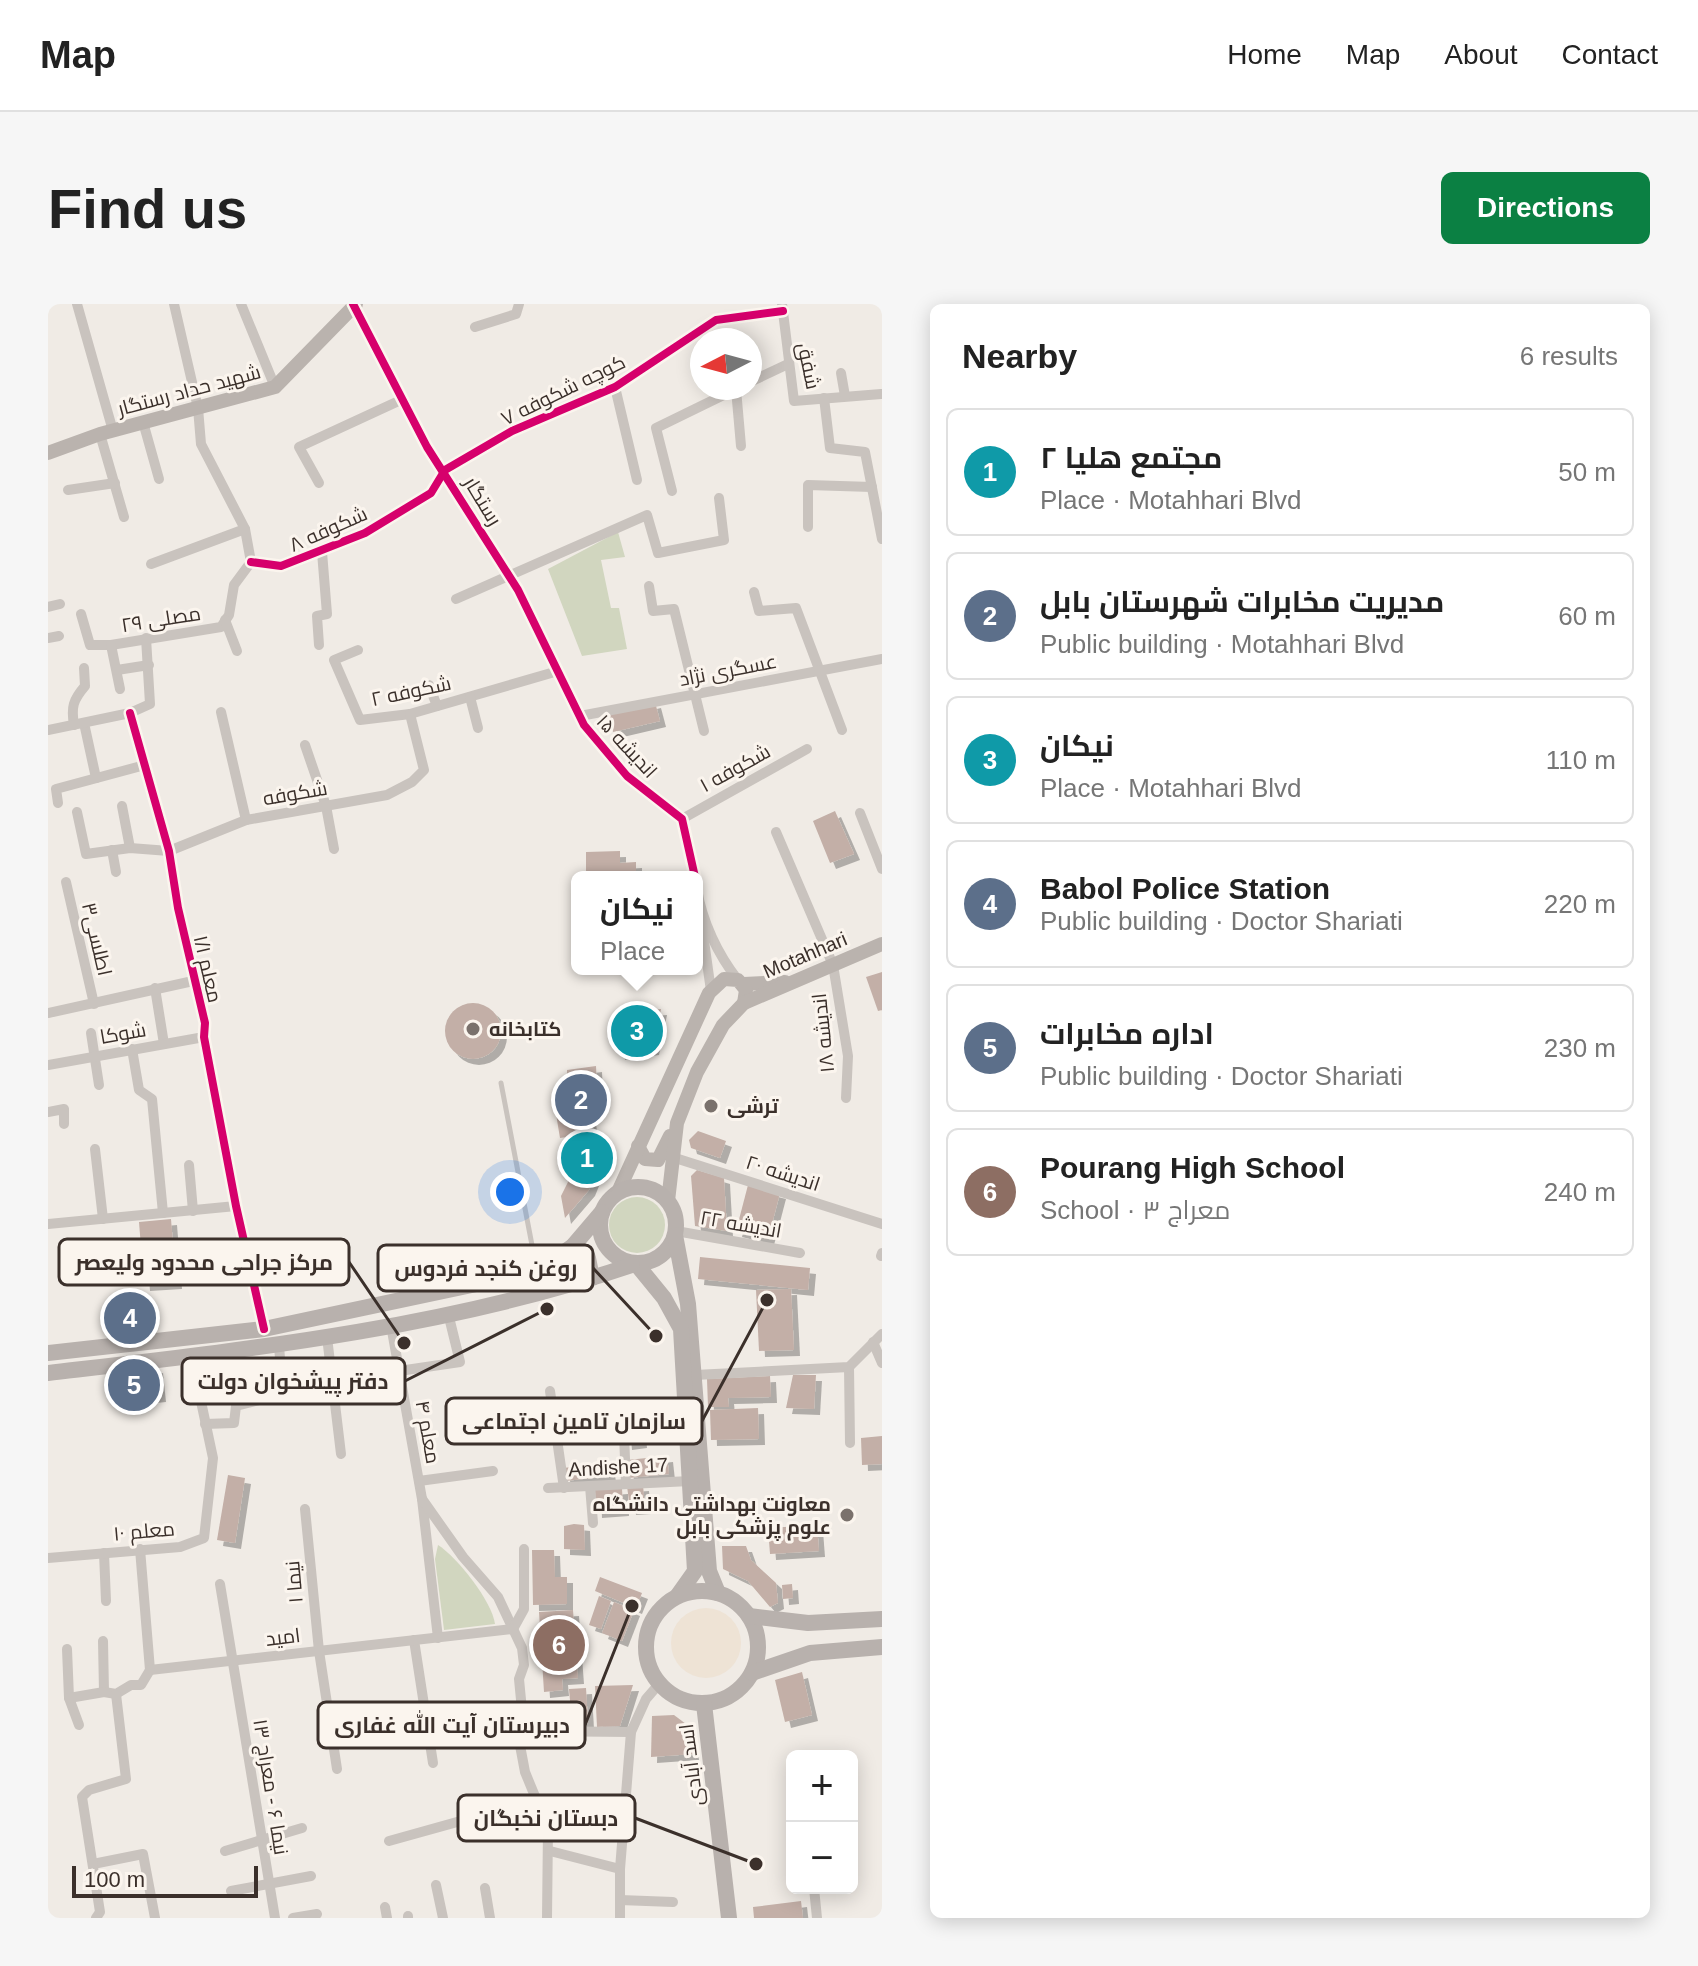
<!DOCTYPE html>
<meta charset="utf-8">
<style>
body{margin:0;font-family:Helvetica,Cairo,sans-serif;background:#f6f6f6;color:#222}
.controls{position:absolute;right:24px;bottom:24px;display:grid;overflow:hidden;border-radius:12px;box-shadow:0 4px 20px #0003}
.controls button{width:72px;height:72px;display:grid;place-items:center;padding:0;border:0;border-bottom:2px solid #e0e0e0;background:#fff;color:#222;font:40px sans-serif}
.compass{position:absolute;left:642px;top:24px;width:72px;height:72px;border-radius:50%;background:#fff;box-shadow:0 4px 20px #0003;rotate:264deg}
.scale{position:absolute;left:24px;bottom:20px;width:186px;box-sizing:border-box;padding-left:8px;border:4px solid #3b302b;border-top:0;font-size:22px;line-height:28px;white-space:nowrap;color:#3b302b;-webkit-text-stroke:6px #fbf5ee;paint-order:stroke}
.you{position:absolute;left:462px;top:888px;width:28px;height:28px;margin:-20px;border:6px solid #fff;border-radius:50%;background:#1a73e8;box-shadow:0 0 0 12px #1a73e833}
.badge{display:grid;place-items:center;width:52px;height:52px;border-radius:50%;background:#0b8043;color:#fff;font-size:26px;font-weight:700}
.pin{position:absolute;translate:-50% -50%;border:4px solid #fff;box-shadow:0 2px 8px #0006}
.popup{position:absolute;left:523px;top:567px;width:132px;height:104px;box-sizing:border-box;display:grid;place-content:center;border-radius:12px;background:#fff;filter:drop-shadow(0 2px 6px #0005);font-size:26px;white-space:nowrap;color:#767676}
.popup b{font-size:30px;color:#222}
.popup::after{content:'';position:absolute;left:50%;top:100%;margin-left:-16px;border:16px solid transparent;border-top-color:#fff}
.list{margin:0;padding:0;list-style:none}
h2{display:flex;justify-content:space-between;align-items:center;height:104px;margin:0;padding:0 32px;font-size:34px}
h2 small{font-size:26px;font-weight:400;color:#767676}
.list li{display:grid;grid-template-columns:52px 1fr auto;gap:24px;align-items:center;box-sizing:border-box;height:128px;margin:0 16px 16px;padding:0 16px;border:2px solid #e0e0e0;border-radius:12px}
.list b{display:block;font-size:30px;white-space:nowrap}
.list p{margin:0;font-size:26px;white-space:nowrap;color:#767676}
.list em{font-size:26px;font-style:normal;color:#767676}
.map{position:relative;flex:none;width:834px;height:1614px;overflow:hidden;border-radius:12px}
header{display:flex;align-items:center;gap:48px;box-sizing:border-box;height:112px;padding:0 40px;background:#fff;border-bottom:2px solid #e0e0e0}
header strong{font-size:38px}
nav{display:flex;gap:44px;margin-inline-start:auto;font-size:28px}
.intro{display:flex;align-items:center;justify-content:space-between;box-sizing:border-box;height:192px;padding:0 48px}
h1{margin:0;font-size:56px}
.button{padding:20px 36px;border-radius:12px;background:#0b8043;color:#fff;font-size:28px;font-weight:700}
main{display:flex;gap:48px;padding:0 48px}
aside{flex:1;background:#fff;border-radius:12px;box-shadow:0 4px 20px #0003}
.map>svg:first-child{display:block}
.green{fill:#d1d6bf}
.plaza{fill:#eee3d5}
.building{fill:#c3afa7;filter:url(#shadow)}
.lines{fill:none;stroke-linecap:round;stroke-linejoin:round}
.service{stroke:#c9c3be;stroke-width:5}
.minor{stroke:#c9c3be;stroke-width:10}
.secondary{stroke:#bab3ae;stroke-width:14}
.primary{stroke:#b8b1ad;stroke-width:16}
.cycleway-casing{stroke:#fbf5ee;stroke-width:13}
.cycleway{stroke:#d6006c;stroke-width:8}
.poi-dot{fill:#7a716c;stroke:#fbf5ee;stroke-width:3}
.labels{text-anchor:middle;stroke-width:6;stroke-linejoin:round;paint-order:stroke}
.street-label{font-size:20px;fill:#3b302b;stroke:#fbf5ee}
.poi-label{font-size:20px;font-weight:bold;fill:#3b302b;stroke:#fbf5ee;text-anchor:start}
.leader{fill:none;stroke:#3b302b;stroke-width:3}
.callout-dot{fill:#3b302b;stroke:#fbf5ee;stroke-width:3}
.callout{fill:#fbf5ee;stroke:#3b302b;stroke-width:3}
.callout-label{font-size:22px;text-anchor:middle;font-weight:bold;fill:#3b302b}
</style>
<header>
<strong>Map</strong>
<nav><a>Home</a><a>Map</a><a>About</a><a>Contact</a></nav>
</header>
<div class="intro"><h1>Find us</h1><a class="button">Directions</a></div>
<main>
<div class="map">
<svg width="834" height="1614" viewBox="0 0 834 1614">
<defs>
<filter id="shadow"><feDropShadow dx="6" dy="6" stdDeviation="0" flood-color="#0004"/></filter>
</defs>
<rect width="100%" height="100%" fill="#f0ebe5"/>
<g class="green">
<path d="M570,228L577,253L553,256L563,304H571L579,345L534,352L500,265Z"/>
<circle cx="589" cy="921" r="28"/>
<path d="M390,1241C409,1253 444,1297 447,1320L396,1326L387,1255Z"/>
</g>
<circle class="plaza" cx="658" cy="1339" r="35"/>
<g class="building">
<path d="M607,398L612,417L565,428L560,409Z"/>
<path d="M787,507L806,550L782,559L765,517Z"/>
<path d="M572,547V559L588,558V573H538V548Z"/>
<path d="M834,668V706L830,707L818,673Z"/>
<circle cx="425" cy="727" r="28"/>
<path d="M613,705L605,745L571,750L567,709Z"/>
<path d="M548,762L550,804L541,806L544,829L512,834L508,810L519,808V766Z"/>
<path d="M650,827L678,837L672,854L643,844L641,836Z"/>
<path d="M560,839L541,886L517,914L513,892L526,866L524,844Z"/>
<path d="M649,866L676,874L679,927L647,922L643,872Z"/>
<path d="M700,881L732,889L720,935L688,927Z"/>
<path d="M123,915L128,979L96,981L91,918Z"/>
<path d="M652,953L762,964L760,986L650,975Z"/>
<path d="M743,985L746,1046L711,1047L708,986Z"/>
<path d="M92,988L94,1024L74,1026L66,991Z"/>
<path d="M109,1063L112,1092L63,1097L59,1069Z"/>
<path d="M745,1071H768L766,1105L738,1104Z"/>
<path d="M722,1072L723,1093L680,1094L681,1103H660L659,1075Z"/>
<path d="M710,1104L711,1135L663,1136L662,1106Z"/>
<path d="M591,1117L593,1138L578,1140L576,1118Z"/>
<path d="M834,1132V1160L814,1161L813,1134Z"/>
<path d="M619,1152L621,1170L580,1174L579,1156Z"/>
<path d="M560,1159L562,1172L517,1177L515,1164Z"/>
<path d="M180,1171L197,1174L187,1239L169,1236Z"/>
<path d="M595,1181L597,1204L582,1205L579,1182Z"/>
<path d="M574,1184L575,1206L548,1208L547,1186Z"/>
<path d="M526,1220L536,1221L537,1246L516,1245V1222Z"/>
<path d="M769,1221L771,1247L722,1250L720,1224Z"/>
<path d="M674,1242H698L703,1256L728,1279L730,1299L722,1303L700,1277L675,1265Z"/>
<path d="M484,1246H506L507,1273H519V1300L485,1301Z"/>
<path d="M552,1273L594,1289L588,1304L547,1287Z"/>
<path d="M744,1280L745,1294L735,1295L734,1281Z"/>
<path d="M551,1292L563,1297L553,1325L541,1321Z"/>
<path d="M566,1298L586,1306L574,1337L554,1329Z"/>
<path d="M525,1306L530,1374L514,1375L515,1386L496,1388L491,1308Z"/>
<path d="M754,1368L764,1411L737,1418L727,1376Z"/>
<path d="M585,1381L572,1422L549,1423L547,1382Z"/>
<path d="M538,1384L540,1419L524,1420L521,1385Z"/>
<path d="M626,1411L642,1423L645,1450L603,1453L604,1412Z"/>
<path d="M753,1597L755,1614H706L705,1603Z"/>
</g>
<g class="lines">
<path class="service" d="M453,779L488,962"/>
<g class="minor">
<path d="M29,0L65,127"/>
<path d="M193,0L227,83"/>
<path d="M305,0L379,143L470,286L536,421L579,472L634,515L647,573"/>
<path d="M734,0L746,97L833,90"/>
<path d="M427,23L468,10L471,0"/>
<path d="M793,69L797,92"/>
<path d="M702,78L740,60"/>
<path d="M567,83L589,176"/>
<path d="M688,85L693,142"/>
<path d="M776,94L782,144L817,148L834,235"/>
<path d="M95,118L111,175"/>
<path d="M52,130L76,213"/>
<path d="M271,179L251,143L355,95"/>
<path d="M20,186L67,179"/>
<path d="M624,187L608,124L690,84"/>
<path d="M760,223V181L824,183"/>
<path d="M203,258L233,262L317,229L383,189L397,166L464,127L567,83L668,16L735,7"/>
<path d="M103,260L197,225"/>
<path d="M601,282L605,307L626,305L656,427"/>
<path d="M706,288L711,307L748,304L794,426"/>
<path d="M408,295L599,211L610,249L676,236L671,194"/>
<path d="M0,303L12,300"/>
<path d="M33,310L42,341H63L173,323L181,311L186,281L203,258L197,225L153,140L150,104L126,0"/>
<path d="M177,316L189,347"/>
<path d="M0,334L11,332"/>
<path d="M63,341L72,385"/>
<path d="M271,341L269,312L279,310L274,248"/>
<path d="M310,346L286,356L312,416L362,410L510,367"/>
<path d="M69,366L101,361"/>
<path d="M381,381L389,402"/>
<path d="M422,393L430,424"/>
<path d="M173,408L198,516"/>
<path d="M82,409L121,547L130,604L157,719L156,733L188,902L216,1025"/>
<path d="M532,412L834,355"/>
<path d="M36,419L48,474"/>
<path d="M26,421C23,403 25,396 37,382L36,364"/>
<path d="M0,426L82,409L102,400L98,334"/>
<path d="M257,441L278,502L286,545"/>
<path d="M10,499L8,485L97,461"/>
<path d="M74,502L82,544"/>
<path d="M29,508L38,550L82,544L121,547L198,516L339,491L364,478L376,466L362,410"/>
<path d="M812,509L834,565"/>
<path d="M634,515L759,445"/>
<path d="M728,528L785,661L800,752L798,794"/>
<path d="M64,546L68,568"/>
<path d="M18,578L46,700"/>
<path d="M649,585C654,617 670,651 690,676"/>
<path d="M652,608L663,687"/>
<path d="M107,684L116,740"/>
<path d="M0,709L145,677"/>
<path d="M43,729L51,781"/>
<path d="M84,745L91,786L104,795L115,909"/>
<path d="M0,761L156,733"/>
<path d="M0,808L16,805V820"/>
<path d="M47,845L55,915"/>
<path d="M624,853L834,920"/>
<path d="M141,861L145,907"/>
<path d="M0,920L188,902"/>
<path d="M628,927L752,949"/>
<path d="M833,952L834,949"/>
<path d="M343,1021L374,1195L390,1334"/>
<path d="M279,1033L293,1150"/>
<path d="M825,1038L834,1059"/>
<path d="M801,1063L802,1139"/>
<path d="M351,1067L412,1058L400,1009"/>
<path d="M647,1071L801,1063L834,1030"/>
<path d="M502,1087L516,1184"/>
<path d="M157,1120L186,1119L188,1102L227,1092L234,1079L231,1042"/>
<path d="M576,1130L578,1180"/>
<path d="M371,1177L445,1167"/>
<path d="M542,1182L545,1219"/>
<path d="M500,1184L642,1177"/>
<path d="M374,1195L415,1253L450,1293L474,1344L476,1361L471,1375L476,1427L471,1436L477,1468L500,1524L499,1614"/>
<path d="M257,1205L271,1347L289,1465"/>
<path d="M92,1245L102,1366"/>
<path d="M56,1249L58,1297"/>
<path d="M0,1254L132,1243L156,1234L165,1154L144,1055"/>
<path d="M172,1280L227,1614"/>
<path d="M465,1325L476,1305V1245"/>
<path d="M366,1336L385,1459"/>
<path d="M55,1337L56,1388"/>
<path d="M19,1345L21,1394L31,1421"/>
<path d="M102,1366L465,1325"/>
<path d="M21,1394L56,1388L68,1390L83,1381H93L102,1366"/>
<path d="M476,1427L583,1428"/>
<path d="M341,1537L488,1496"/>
<path d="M177,1547L254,1524"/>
<path d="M502,1547L572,1565"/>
<path d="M45,1560L95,1550L107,1614"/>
<path d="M388,1581L395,1614"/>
<path d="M437,1584L442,1614"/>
<path d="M766,1584L769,1614"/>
<path d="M183,1587L263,1572"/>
<path d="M572,1596L625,1598"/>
<path d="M337,1603L339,1614"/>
<path d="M360,1612V1614"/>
<path d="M48,1614L52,1608L34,1493L41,1486L78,1475L68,1390"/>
<path d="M245,1614L269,1610"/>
<path d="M572,1614V1565L583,1428L598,1395L611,1380"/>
</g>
<g class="secondary">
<path d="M0,149L52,130L227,83L308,0"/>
<path d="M696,680L737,678"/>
<path d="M590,842L597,855L610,856L622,832"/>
<path d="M570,888L661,689L676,675L690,676L698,686L696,699"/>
<path d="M620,897L629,819L649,768L675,721L696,699L834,640"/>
</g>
<g class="primary">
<circle cx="590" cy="921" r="38"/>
<path d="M627,931L640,1000L661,1267L670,1289"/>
<path d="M525,942L540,954L544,974"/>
<path d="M589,961L616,994L633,1025L647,1267L630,1291"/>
<path d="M0,1049L216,1025L489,967L525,942L554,908"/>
<path d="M0,1069C196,1046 395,1025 584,961"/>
<circle cx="654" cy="1343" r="56"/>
<path d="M701,1312L760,1319L834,1315"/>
<path d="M704,1369L762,1349L834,1343"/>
<path d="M656,1400L681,1614"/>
</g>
<g class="cycleway-casing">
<g id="cycleway">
<path d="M305,0L379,143L470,286L536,421L579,472L634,515L647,573"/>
<path d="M203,258L233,262L317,229L383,189L397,166L464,127L567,83L668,16L735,7"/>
<path d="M82,409L121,547L130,604L157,719L156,733L188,902L216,1025"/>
</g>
</g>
<use href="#cycleway" class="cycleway"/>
</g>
<g class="poi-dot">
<circle cx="425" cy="725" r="8"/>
<circle cx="663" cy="802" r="8"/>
<circle cx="799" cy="1211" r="8"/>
</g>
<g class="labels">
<g class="street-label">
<text transform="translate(761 62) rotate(78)" y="7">شفق</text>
<text transform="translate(141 86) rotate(-15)" y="7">شهید حداد رستگار</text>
<text transform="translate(515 86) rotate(-26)" y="7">کوچه شکوفه ۷</text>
<text transform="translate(435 197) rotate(59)" y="7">رستگار</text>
<text transform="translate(280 225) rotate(-24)" y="7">شکوفه ۸</text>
<text transform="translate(113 315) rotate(-9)" y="7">مصلی ۲۹</text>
<text transform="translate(680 366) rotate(-11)" y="7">عسگری نژاد</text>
<text transform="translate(363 387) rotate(-12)" y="7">شکوفه ۲</text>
<text transform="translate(579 442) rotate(47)" y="7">اندیشه ۱۵</text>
<text transform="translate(687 464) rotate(-29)" y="7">شکوفه ۱</text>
<text transform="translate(247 489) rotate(-10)" y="7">شکوفه</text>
<text transform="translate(49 635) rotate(77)" y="7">اطلسی۳</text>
<text transform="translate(757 651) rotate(-23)" y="7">Motahhari</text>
<text transform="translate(160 665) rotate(77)" y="7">معلم ۱/۱</text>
<text transform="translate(75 729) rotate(-10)" y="7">شوکا</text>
<text transform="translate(775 729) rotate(-96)" y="7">اندیشه ۱۸</text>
<text transform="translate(735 869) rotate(18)" y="7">اندیشه ۲۰</text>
<text transform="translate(693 920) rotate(10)" y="7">اندیشه ۲۲</text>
<text transform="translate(380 1128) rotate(80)" y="7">معلم ۴</text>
<text transform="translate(570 1163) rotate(-3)" y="7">Andishe 17</text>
<text transform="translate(96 1227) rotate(-5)" y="7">معلم ۱۰</text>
<text transform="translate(246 1278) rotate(-95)" y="7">نیما ۱</text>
<text transform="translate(235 1333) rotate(-7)" y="7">امید</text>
<text transform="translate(643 1461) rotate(-97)" y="7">اسد آبادی</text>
<text transform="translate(223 1483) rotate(81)" y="7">نیما ۶ - معراج ۱۳</text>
</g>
<g class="poi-label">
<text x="441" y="732">کتابخانه</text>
<text x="679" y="809">ترشی</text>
<text x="783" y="1207" text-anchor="end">معاونت بهداشتی دانشگاه<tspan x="783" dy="23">علوم پزشکی بابل</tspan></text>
</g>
</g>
<path class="leader" d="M356 1039L301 958M608 1032L545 964M499 1005L357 1077M719 996L654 1117M584 1302L537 1421M708 1560L587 1514"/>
<g class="callout-dot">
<circle cx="356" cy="1039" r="8"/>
<circle cx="608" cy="1032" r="8"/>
<circle cx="499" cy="1005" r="8"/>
<circle cx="719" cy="996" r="8"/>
<circle cx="584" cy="1302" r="8"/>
<circle cx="708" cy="1560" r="8"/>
</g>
<g class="callout">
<rect x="11" y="935" width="290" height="46" rx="8"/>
<rect x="330" y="941" width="215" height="46" rx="8"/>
<rect x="134" y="1054" width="223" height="46" rx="8"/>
<rect x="398" y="1094" width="256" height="46" rx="8"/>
<rect x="270" y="1398" width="267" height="46" rx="8"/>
<rect x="410" y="1491" width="177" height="46" rx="8"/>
</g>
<g class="callout-label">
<text x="156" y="966">مرکز جراحی محدود ولیعصر</text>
<text x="438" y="972">روغن کنجد فردوس</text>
<text x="245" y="1085">دفتر پیشخوان دولت</text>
<text x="526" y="1125">سازمان تامین اجتماعی</text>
<text x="404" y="1429">دبیرستان آیت الله غفاری</text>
<text x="498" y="1522">دبستان نخبگان</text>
</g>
</svg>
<div class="controls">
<button>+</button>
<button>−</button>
</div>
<svg class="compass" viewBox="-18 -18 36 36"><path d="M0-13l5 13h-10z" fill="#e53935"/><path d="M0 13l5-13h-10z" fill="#767676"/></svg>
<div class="scale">100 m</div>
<div class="you"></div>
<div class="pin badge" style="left:539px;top:854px;background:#0f9aa8">1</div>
<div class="pin badge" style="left:533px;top:796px;background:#5c6f8a">2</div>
<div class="pin badge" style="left:589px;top:727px;background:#0f9aa8">3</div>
<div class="popup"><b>نیکان</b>Place</div>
<div class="pin badge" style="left:82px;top:1014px;background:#5c6f8a">4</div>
<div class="pin badge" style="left:86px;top:1081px;background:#5c6f8a">5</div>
<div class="pin badge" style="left:511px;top:1341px;background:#8d6e63">6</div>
</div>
<aside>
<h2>Nearby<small>6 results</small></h2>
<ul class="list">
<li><span class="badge" style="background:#0f9aa8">1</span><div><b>مجتمع هلیا ۲</b><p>Place · Motahhari Blvd</p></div><em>50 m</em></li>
<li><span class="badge" style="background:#5c6f8a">2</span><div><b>مدیریت مخابرات شهرستان بابل</b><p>Public building · Motahhari Blvd</p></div><em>60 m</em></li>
<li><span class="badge" style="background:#0f9aa8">3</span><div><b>نیکان</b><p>Place · Motahhari Blvd</p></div><em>110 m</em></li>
<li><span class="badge" style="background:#5c6f8a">4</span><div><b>Babol Police Station</b><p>Public building · Doctor Shariati</p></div><em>220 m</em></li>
<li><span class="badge" style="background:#5c6f8a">5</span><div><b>اداره مخابرات</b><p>Public building · Doctor Shariati</p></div><em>230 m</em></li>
<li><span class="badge" style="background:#8d6e63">6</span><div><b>Pourang High School</b><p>School · معراج ۳</p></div><em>240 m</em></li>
</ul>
</aside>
</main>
